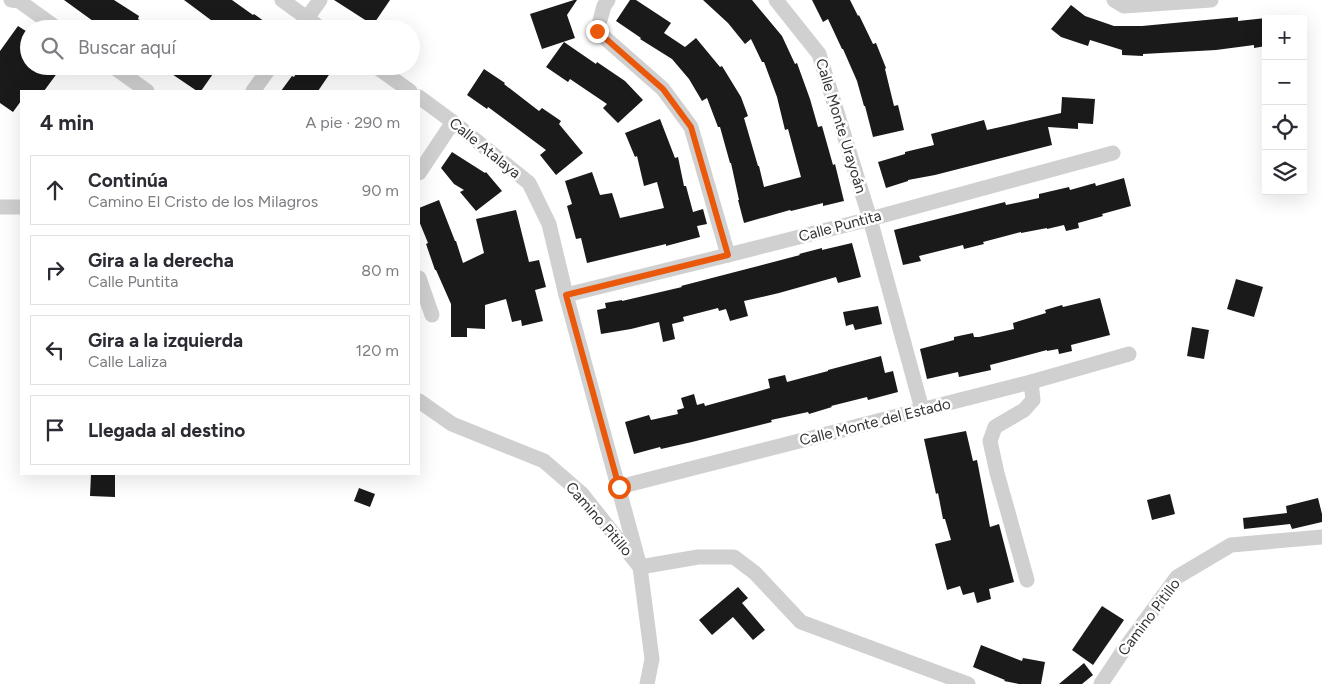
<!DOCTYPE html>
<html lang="es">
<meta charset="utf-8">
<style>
body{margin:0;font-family:Figtree,sans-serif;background:#f7f7f7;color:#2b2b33}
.controls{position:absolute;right:15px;top:15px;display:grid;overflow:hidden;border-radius:0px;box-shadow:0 5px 20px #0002}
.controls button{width:45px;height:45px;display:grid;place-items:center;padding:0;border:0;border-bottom:1px solid #e1e1e2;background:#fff;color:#2b2b33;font:25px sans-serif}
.stop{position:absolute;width:15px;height:15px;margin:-11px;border:4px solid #ea580c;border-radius:50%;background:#fff}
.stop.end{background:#ea580c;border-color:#fff;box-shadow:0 1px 5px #0008}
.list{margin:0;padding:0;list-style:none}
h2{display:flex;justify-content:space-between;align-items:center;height:65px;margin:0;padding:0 20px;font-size:21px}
h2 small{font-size:16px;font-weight:400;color:#7c7c81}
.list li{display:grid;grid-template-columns:32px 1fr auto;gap:15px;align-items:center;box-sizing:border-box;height:70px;margin:0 10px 10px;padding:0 10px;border:1px solid #e1e1e2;border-radius:0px}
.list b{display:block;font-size:19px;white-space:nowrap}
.list p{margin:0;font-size:16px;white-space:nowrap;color:#7c7c81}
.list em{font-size:16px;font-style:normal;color:#7c7c81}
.icon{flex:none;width:28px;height:28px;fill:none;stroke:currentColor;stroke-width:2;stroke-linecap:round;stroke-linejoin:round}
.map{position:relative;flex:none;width:1322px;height:684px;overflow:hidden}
.search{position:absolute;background:#fff;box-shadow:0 5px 20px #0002;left:20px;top:20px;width:400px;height:55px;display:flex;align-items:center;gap:12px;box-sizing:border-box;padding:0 18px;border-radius:28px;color:#7c7c81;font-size:19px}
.panel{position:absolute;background:#fff;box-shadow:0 5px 20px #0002;left:20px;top:90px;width:400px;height:385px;border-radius:0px}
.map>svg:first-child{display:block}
.building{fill:#1a1a1a}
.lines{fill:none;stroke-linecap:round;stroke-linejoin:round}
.minor{stroke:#d0d0d0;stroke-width:15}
.route{stroke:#ea580c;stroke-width:6}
.labels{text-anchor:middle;stroke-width:5;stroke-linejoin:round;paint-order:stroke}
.street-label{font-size:15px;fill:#333;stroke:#fff}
</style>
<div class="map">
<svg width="1322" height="684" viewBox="0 0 1322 684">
<rect width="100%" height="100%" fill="#fff"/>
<g class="building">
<path d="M64,0H114L139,16L138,19L153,29H104Z"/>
<path d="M184,0H232L253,15L254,14L275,29H223Z"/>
<path d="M334,0H390L373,25Z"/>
<path d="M574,0H577L567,15L575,38L542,49L530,14Z"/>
<path d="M630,0H636L671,23L664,33L685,47L696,38L720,67L722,66L741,97L748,116L744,118L758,166H759L764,187L801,177L788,129L785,130L777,97L764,62H762L751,39L745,44L728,23L703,0H752L782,36L795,64L797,63L810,99L818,127L822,126L833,165L835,164L844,201L823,206V203L791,211L790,210L744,223L738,200H739L731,163H730L720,127H718L707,98L702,101L689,79L672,59L640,39L641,38L616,21Z"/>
<path d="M812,0H850L858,16L859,15L873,44L876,43L886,68L885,69L894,106L898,105L904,130L873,137L865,106H864L857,81L843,49H842L828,19L823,22Z"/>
<path d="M1071,5L1085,16L1114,26H1142L1238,17V21L1266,18V46L1254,48V45L1216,50L1143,54V56L1122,55V50L1090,40L1088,46L1061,37L1051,29Z"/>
<path d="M18,26L29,33V66H50L58,72L44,91H21V101L13,112L0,103V51Z"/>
<path d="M564,42L596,64L597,62L625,81L643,100L618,123L603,108L607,104L570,79L568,82L546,67Z"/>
<path d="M160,66H208L215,71L201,91H197Z"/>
<path d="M301,66H335L318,91H281L292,76L294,77Z"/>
<path d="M484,69L505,83L504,84L539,111L542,108L561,121L559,124L583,153L556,175L540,155L546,150L488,107L487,109L467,95Z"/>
<path d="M1062,97L1095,99L1093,124L1078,123V129L1048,127L1052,145L935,175L908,180V181L886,188L878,162L905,154V152L934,145L931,134L984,120L987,130L1061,113Z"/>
<path d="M660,119L675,158L678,157L684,186H686L693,212L703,209L707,224L697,226L700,237L666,246V244L587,263L581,238L576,239L567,206L572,204L565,181L592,172L600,195L612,193L620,218L664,208L657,182L644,186L637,156L635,157L625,133Z"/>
<path d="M452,152L485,173L486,172L502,191L476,211L460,192L464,190L454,184L441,168Z"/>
<path d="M1124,178L1131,206L1102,214L1103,216L1078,223L1079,228L1066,231L1064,225L1047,229V228L1021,233V232L983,242L984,244L964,249L963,245L919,256L921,261L903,265L894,230L1005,202L1006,205L1039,198V194L1069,187L1070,190L1095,183L1096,186Z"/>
<path d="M439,200L455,241H456L463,263L484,253L476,219L516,210L529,262L539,260L546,287L535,290L543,321L522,326L521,320L512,322L506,299L485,305V329L467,328V337H451V304L436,270H435L426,244L428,243L419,221V208Z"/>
<path d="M852,243L861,277L838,283L836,277L779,293L744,301L748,316L730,321L726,309L719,311L718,308L683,317L684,321L672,324L675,339L663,342L659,322L631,329L601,334L597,310L606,308L605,303L622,300V301L682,287L681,286L800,255L799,254L822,248V250Z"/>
<path d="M1236,279L1263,287L1254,317L1227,309Z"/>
<path d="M1100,298L1110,335L1071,345L1072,351L1059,354L1058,349L1047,351V350L990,365L991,370L959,377L958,372L927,379L920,349L954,340V337L973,333L974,337H979L1014,329L1013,323L1046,313L1045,310L1062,305L1063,307Z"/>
<path d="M878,306L882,324L855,330L853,324L846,326L843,312Z"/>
<path d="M1192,327L1209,330L1204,359L1187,356Z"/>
<path d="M881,356L885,373L893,371L898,392L868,400L867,397L831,406L832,407L809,414L808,412L771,420L772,422L692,442L661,449L660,447L634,454L625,422L649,415L651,420L678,414L677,410L684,408L681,398L694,394L697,405L704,403L705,406L770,388L768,379L785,375L787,382L828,371V370Z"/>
<path d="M966,431L973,461L977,460L990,527L999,524L1014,582L989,589L991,599L977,603L974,592L963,595L960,586L947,590L935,544L951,540L945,519H943L938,493L936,494L924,439Z"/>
<path d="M91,474H115V497L90,496Z"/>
<path d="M359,488L375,494L370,507L354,501Z"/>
<path d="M1170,494L1175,514L1152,520L1147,500Z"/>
<path d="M1318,498L1322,514V522L1292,529L1290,524L1244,529L1243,518L1287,513L1286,506Z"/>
<path d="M738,587L748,598L742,603L765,630L753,640L733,617L712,635L699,620Z"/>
<path d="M1102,606L1124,620L1093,665L1072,650Z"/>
<path d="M981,645L1022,661L1023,658L1045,662L1041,684H1019L1004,681L1005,680L973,667Z"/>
<path d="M1084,663L1093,675L1082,684H1059Z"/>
</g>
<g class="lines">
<g class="minor">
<path d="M11,0L19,1L58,29"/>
<path d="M282,0L322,29"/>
<path d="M608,0L604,6L597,31L663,89L691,127L728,255"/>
<path d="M776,0L819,54L870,219L922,409"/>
<path d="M1114,0L1124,6L1211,0"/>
<path d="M299,29L320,0"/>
<path d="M112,66L147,91"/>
<path d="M375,66L410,91"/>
<path d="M253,91L271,66"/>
<path d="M419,97L453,122L529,183L549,224L566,295L640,567L652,659L647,684"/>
<path d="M419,173L453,122"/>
<path d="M0,207H21"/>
<path d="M419,278L432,315"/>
<path d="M566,295L728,255L870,219L1113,153"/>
<path d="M419,401L452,424L544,461L582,494L640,567L698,557H734L755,573L801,622L968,684"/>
<path d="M619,487L1031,382L1129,354"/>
<path d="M1027,580L997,473L990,441L995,427L1024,410L1033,400L1031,382"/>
<path d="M1101,684L1123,651L1177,577L1231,545L1322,537"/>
</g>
</g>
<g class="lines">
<path class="route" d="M597,31L663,89L691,127L728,255L566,295L619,487"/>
</g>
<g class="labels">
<g class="street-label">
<text transform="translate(841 126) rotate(73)" y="5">Calle Monte Urayoán</text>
<text transform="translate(485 148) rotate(39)" y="5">Calle Atalaya</text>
<text transform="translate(840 226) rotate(-15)" y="5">Calle Puntita</text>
<text transform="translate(875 422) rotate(-14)" y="5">Calle Monte del Estado</text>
<text transform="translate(599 519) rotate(49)" y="5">Camino Pitillo</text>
<text transform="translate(1149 617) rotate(-53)" y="5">Camino Pitillo</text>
</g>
</g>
</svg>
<div class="controls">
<button>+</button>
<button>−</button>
<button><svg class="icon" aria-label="locate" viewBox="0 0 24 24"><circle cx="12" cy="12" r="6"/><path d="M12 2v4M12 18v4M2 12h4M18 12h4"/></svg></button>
<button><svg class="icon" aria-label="layers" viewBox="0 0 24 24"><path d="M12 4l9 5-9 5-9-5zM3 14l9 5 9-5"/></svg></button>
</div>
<div class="stop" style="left:619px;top:487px"></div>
<div class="stop end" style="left:597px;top:31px"></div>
<div class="search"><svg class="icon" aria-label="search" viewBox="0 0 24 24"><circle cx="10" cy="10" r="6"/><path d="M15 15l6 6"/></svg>Buscar aquí</div>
<section class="panel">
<h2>4 min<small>A pie · 290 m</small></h2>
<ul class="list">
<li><svg class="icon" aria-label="ahead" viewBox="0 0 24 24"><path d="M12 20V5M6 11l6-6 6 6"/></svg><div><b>Continúa</b><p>Camino El Cristo de los Milagros</p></div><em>90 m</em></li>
<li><svg class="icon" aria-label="right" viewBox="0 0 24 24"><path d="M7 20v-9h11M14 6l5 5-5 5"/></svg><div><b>Gira a la derecha</b><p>Calle Puntita</p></div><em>80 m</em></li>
<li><svg class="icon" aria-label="left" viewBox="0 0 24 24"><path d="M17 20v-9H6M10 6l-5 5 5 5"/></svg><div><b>Gira a la izquierda</b><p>Calle Laliza</p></div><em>120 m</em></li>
<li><svg class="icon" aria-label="arrive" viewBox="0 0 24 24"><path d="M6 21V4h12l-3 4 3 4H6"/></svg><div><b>Llegada al destino</b></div></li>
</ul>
</section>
</div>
